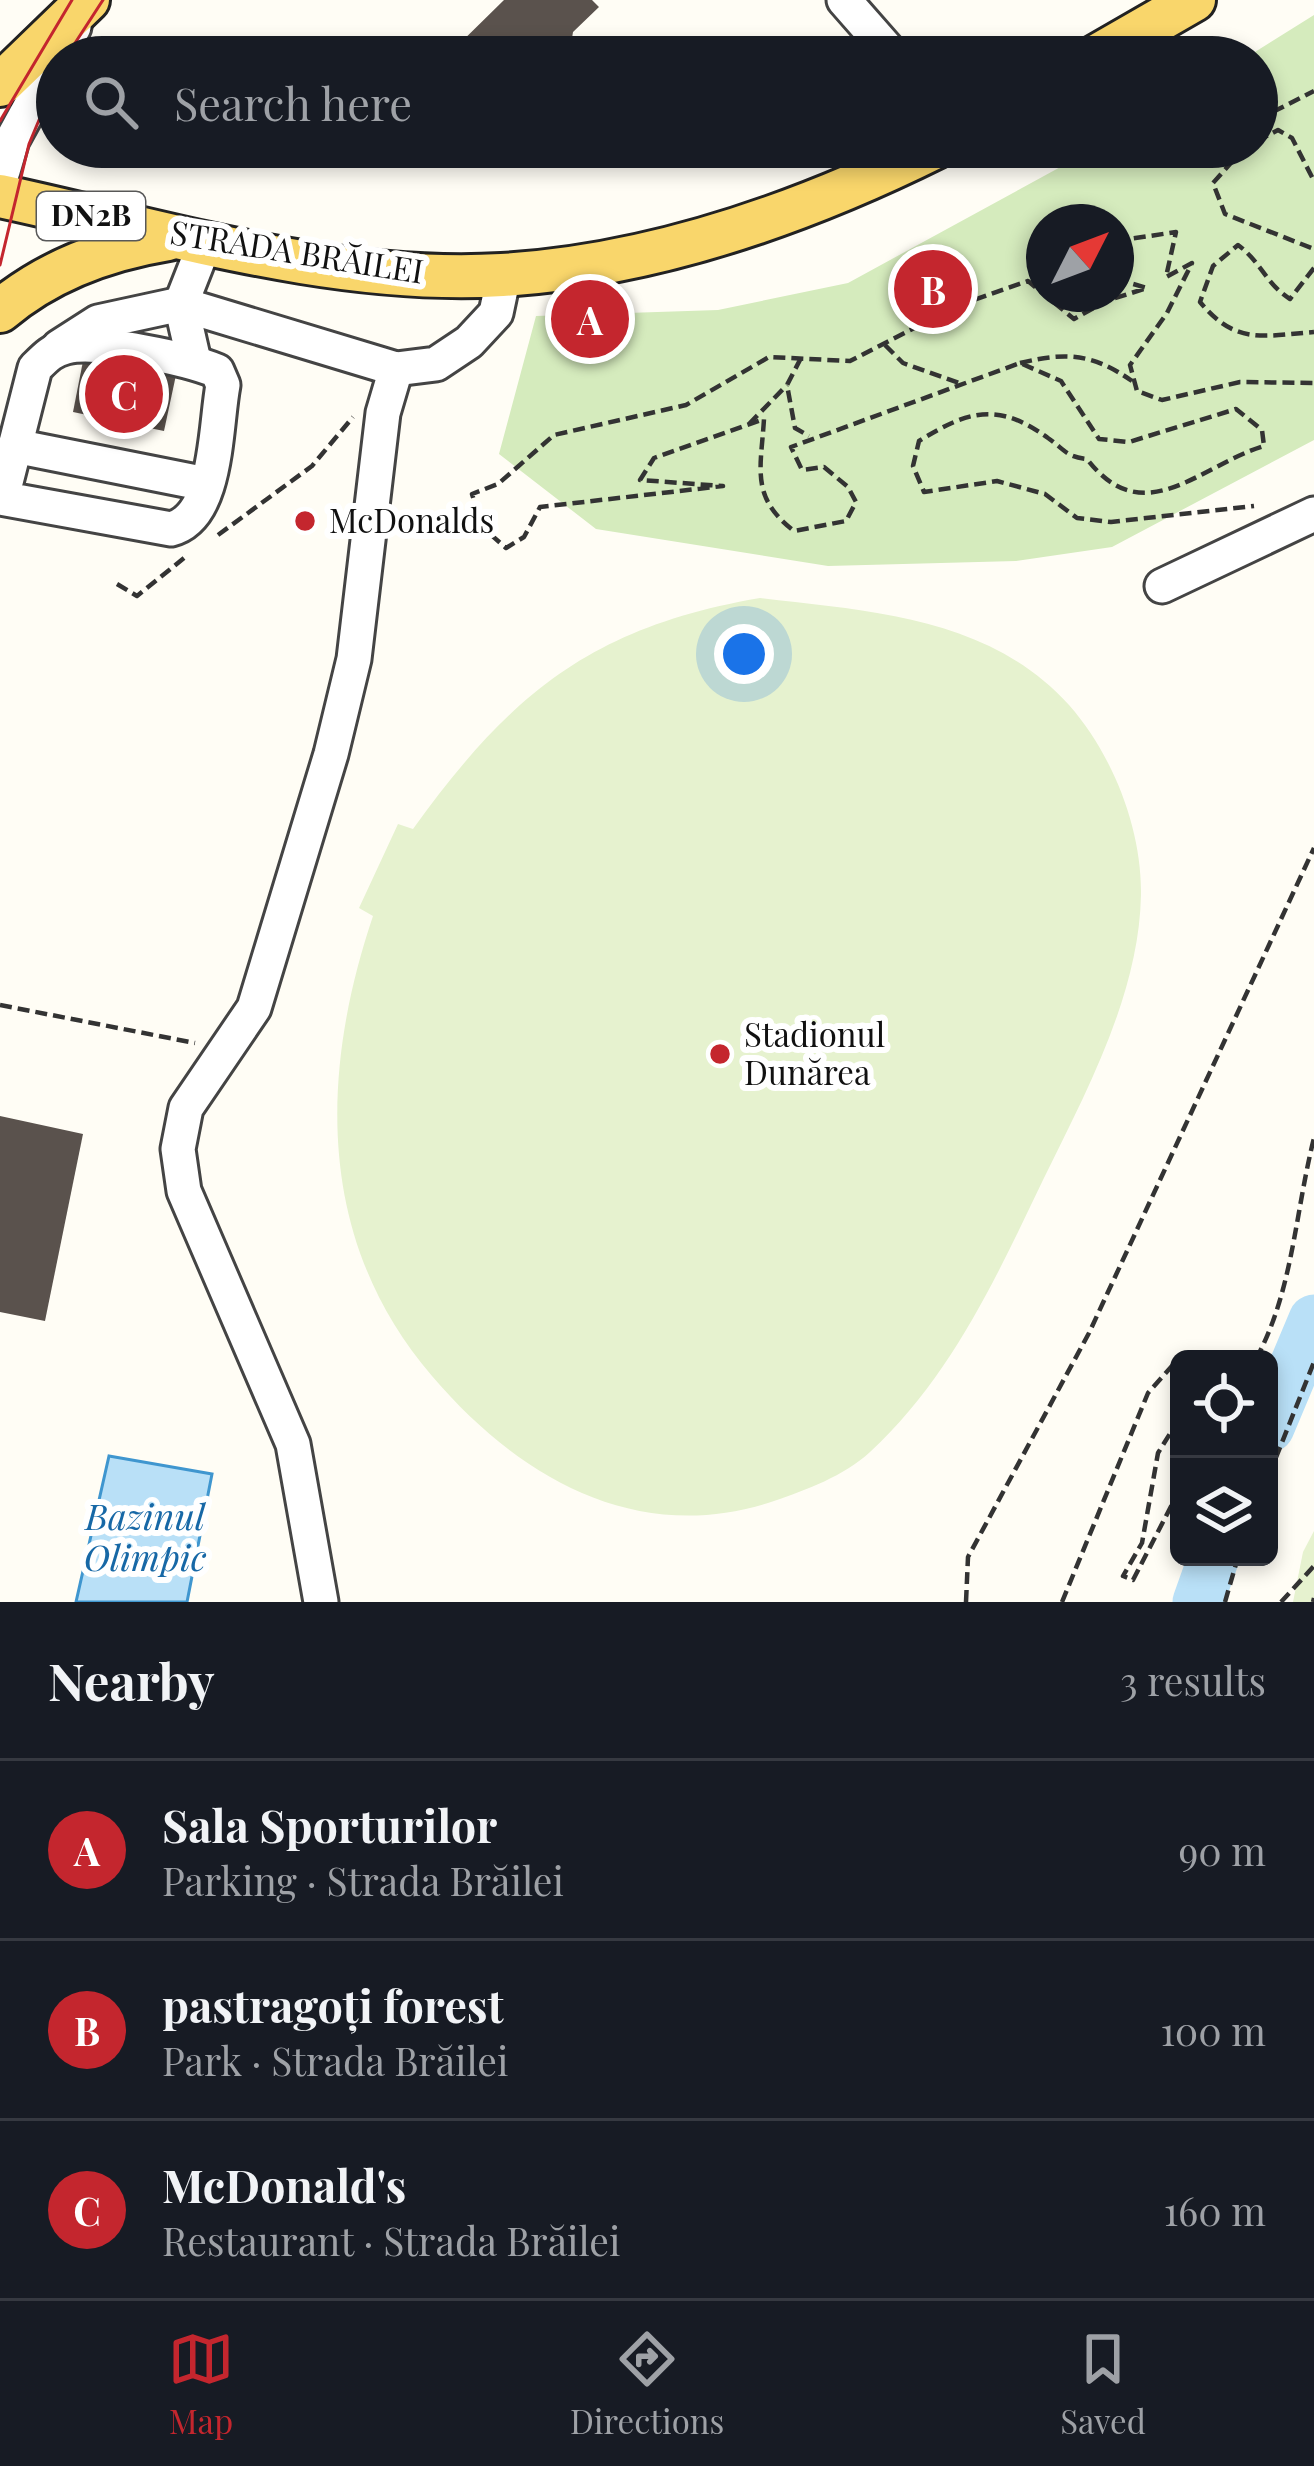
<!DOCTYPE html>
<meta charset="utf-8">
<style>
body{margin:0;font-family:"Playfair Display",serif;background:#20242c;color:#f1f3f6}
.controls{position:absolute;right:36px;bottom:36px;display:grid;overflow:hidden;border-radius:18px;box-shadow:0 6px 18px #0003}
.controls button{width:108px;height:108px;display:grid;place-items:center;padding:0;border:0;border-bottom:3px solid #363941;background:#171b24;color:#f1f3f6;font:60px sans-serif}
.compass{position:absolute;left:1026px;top:204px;width:108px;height:108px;border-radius:50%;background:#171b24;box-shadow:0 6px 18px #0003;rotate:48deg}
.you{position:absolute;left:744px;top:654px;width:42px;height:42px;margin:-30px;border:9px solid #fff;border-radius:50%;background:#1a73e8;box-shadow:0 0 0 18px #1a73e833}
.badge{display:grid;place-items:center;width:78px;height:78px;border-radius:50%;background:#c4262e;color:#fff;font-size:39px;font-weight:700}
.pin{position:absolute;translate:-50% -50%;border:6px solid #fff;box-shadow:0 3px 12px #0006}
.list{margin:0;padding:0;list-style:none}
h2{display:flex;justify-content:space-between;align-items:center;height:156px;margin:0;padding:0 48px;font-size:51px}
h2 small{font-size:39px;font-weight:400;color:#9ea1a6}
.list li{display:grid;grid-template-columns:78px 1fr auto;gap:36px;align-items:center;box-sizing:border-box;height:180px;padding:0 48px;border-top:3px solid #363941}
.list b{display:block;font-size:45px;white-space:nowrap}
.list p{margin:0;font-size:39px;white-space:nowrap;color:#9ea1a6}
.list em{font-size:39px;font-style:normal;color:#9ea1a6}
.icon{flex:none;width:66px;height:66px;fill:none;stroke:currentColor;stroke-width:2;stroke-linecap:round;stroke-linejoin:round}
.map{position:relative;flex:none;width:1314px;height:1602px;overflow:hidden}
.search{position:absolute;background:#171b24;box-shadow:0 6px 18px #0003;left:36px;right:36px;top:36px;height:132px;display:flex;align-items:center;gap:30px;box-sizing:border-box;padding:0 42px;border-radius:66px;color:#9ea1a6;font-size:45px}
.sheet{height:696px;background:#171b24}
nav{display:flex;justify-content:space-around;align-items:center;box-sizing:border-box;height:168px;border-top:3px solid #363941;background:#171b24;font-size:33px;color:#9ea1a6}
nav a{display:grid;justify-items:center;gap:6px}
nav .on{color:#c4262e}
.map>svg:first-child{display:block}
.green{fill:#d5ebbd;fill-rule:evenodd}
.pitch{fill:#e6f2cf}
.water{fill:#b9e0f7;stroke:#3f96cf;stroke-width:3}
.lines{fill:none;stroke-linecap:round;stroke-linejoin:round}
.river{stroke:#b9e0f7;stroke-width:51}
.building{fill:#5a524d}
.minor-casing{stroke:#444;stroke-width:39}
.major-casing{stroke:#222;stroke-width:48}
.path{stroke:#333;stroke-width:4.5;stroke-dasharray:12 6;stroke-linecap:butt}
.minor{stroke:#fff;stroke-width:33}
.major{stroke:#f9d66b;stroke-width:42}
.tram{stroke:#c4262e;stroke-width:3}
.poi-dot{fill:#c4262e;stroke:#fff;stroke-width:4.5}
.labels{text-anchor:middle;stroke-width:12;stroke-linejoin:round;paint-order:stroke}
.shield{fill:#fff;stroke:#585858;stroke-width:3}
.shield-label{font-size:30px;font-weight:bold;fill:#111}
.street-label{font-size:33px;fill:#111;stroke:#fff}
.poi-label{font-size:33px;fill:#111;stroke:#fff;text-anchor:start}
.water-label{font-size:36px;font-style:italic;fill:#1768a6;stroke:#fff}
</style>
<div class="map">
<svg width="1314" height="1602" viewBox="0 0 1314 1602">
<rect width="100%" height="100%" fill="#fffdf5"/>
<path class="green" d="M1314,15V440L1112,547L1016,561L828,566L596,529L499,454L536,316L718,310L848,283L1097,147H1257V57H1247ZM1044,222H1116V294H1044Z"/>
<g class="pitch">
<path d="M760,598C870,611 990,617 1069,705C1113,755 1142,829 1141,895C1139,995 1086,1092 1043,1180C996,1278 951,1377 870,1452C844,1476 806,1490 774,1501C638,1547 519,1478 432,1376C317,1242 319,1076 373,916L359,908L398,824L413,829C511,693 592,627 760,598Z"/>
<path d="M1314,1531V1602H1293L1303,1552Z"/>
</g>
<path class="water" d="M109,1456L212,1474L187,1602H76Z"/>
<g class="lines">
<g class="river">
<path d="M1269,1427L1314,1320"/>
<path d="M1198,1602L1214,1557"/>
</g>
</g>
<g class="building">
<path d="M504,0H592L599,7L573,32L569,57H446Z"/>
<path d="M84,356L176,375L164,431L73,412Z"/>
<path d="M0,1116L83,1134L45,1321L0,1312Z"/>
</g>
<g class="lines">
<g class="minor-casing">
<g id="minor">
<path d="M844,0L894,57"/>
<path d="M0,181L12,140L74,27"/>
<path d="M205,243L181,304L396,369L436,364L469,342L496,313L504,275"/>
<path d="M59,347L98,322L181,304L194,361"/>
<path d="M15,446L206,484"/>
<path d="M0,498L171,529C218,517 215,427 223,385L217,371C188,359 96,339 66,347C52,350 45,358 35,368L2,498"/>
<path d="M1162,586L1314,514"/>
<path d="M321,1602L293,1444L184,1191L178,1149L186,1108L254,1008L331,754L354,659L383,413L396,369"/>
</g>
</g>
<g class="major-casing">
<g id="major">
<path d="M1095,57L1194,0"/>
<path d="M0,85L88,0"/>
<path d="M0,196C163,231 333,285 502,275C652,266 803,213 936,147"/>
<path d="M0,311C47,271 107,249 168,239"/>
</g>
</g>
<g class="path">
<path d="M1257,120L1314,91"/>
<path d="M1257,141L1278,130L1292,138L1314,181"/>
<path d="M1245,147L1213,183L1225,214L1314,249"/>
<path d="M1116,241L1176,232L1166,277L1192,263L1167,313L1130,365L1137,391L1162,400L1240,382L1314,383"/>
<path d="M1314,268L1290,299C1266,284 1261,262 1238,245L1213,266L1200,302C1236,345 1261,336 1314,332"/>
<path d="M1116,279L1147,288L1106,301L1074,319L1028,281L959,305L850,361L769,357L686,405L554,435L498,484L472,494L482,527L506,548L524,537L540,507L723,486L640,480L654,458L764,419C761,469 750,497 794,531L846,521L856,502L848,487L824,467L802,470L791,447L1020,363L1061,381L1099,439L1129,442L1236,409L1262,430L1264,446C1200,465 1144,533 1087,459C1066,457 1064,449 1048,438C997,401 968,411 919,441L913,466L924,492L997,481L1045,494L1077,518L1111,522L1254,506"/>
<path d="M885,345L903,363L959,383"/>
<path d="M801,358L787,385L795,428L809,436"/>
<path d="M1020,363C1066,352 1092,353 1132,381"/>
<path d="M749,424L787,385"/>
<path d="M218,535L312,466L353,417"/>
<path d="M117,584L137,596L184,558"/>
<path d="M0,1005L195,1043"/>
<path d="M1256,1359C1293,1291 1295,1213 1314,1138"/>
<path d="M1179,1419L1158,1453L1142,1543L1123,1576L1133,1580L1179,1491"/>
<path d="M1269,1475L1314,1362"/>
<path d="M966,1602L968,1557L1089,1333L1314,848"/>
<path d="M1062,1602L1148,1393L1172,1366L1179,1377"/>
<path d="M1225,1602L1238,1557"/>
<path d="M1281,1602L1314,1566"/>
<path d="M1313,1602L1314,1598"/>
</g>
<use href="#minor" class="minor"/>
<use href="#major" class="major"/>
<g class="tram">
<path d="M66,57L103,0"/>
<path d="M0,121L72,0"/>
<path d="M0,265L29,144L57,77"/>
</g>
</g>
<g class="poi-dot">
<circle cx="305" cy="521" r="12"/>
<circle cx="720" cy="1054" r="12"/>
</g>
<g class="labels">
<rect class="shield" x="37" y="192" width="108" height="48" rx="9"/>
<g class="shield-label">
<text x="91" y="226">DN2B</text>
</g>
<g class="street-label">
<text transform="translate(297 252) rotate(9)" y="12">STRADA BRĂILEI</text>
</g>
<g class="poi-label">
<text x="329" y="533">McDonalds</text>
<text x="744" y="1047">Stadionul<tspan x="744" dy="38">Dunărea</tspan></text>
</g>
<g class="water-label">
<text x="145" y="1530">Bazinul<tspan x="145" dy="41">Olimpic</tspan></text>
</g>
</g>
</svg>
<div class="controls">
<button><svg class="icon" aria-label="locate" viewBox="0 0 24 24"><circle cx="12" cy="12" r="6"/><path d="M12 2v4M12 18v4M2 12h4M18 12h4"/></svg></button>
<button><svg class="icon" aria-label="layers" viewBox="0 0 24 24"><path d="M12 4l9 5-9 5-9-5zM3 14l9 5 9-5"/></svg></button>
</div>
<svg class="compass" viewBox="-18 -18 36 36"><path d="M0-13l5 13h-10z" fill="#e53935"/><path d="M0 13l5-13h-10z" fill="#9ea1a6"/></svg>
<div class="you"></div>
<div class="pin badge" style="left:590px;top:319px">A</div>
<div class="pin badge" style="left:933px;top:289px">B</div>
<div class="pin badge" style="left:124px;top:394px">C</div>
<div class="search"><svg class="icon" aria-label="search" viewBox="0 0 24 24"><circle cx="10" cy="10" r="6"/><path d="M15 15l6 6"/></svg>Search here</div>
</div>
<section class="sheet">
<h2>Nearby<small>3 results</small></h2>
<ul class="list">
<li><span class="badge">A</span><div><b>Sala Sporturilor</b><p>Parking · Strada Brăilei</p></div><em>90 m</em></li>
<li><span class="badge">B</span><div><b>pastragoți forest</b><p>Park · Strada Brăilei</p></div><em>100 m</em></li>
<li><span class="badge">C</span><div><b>McDonald's</b><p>Restaurant · Strada Brăilei</p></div><em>160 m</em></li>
</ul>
</section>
<nav>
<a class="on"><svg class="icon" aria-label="map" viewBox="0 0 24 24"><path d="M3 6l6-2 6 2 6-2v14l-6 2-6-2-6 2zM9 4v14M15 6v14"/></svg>Map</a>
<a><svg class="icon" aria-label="directions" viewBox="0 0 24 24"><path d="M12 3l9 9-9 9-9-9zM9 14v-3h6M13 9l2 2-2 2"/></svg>Directions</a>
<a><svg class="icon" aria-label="saved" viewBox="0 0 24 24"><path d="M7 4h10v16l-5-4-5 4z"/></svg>Saved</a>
</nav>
